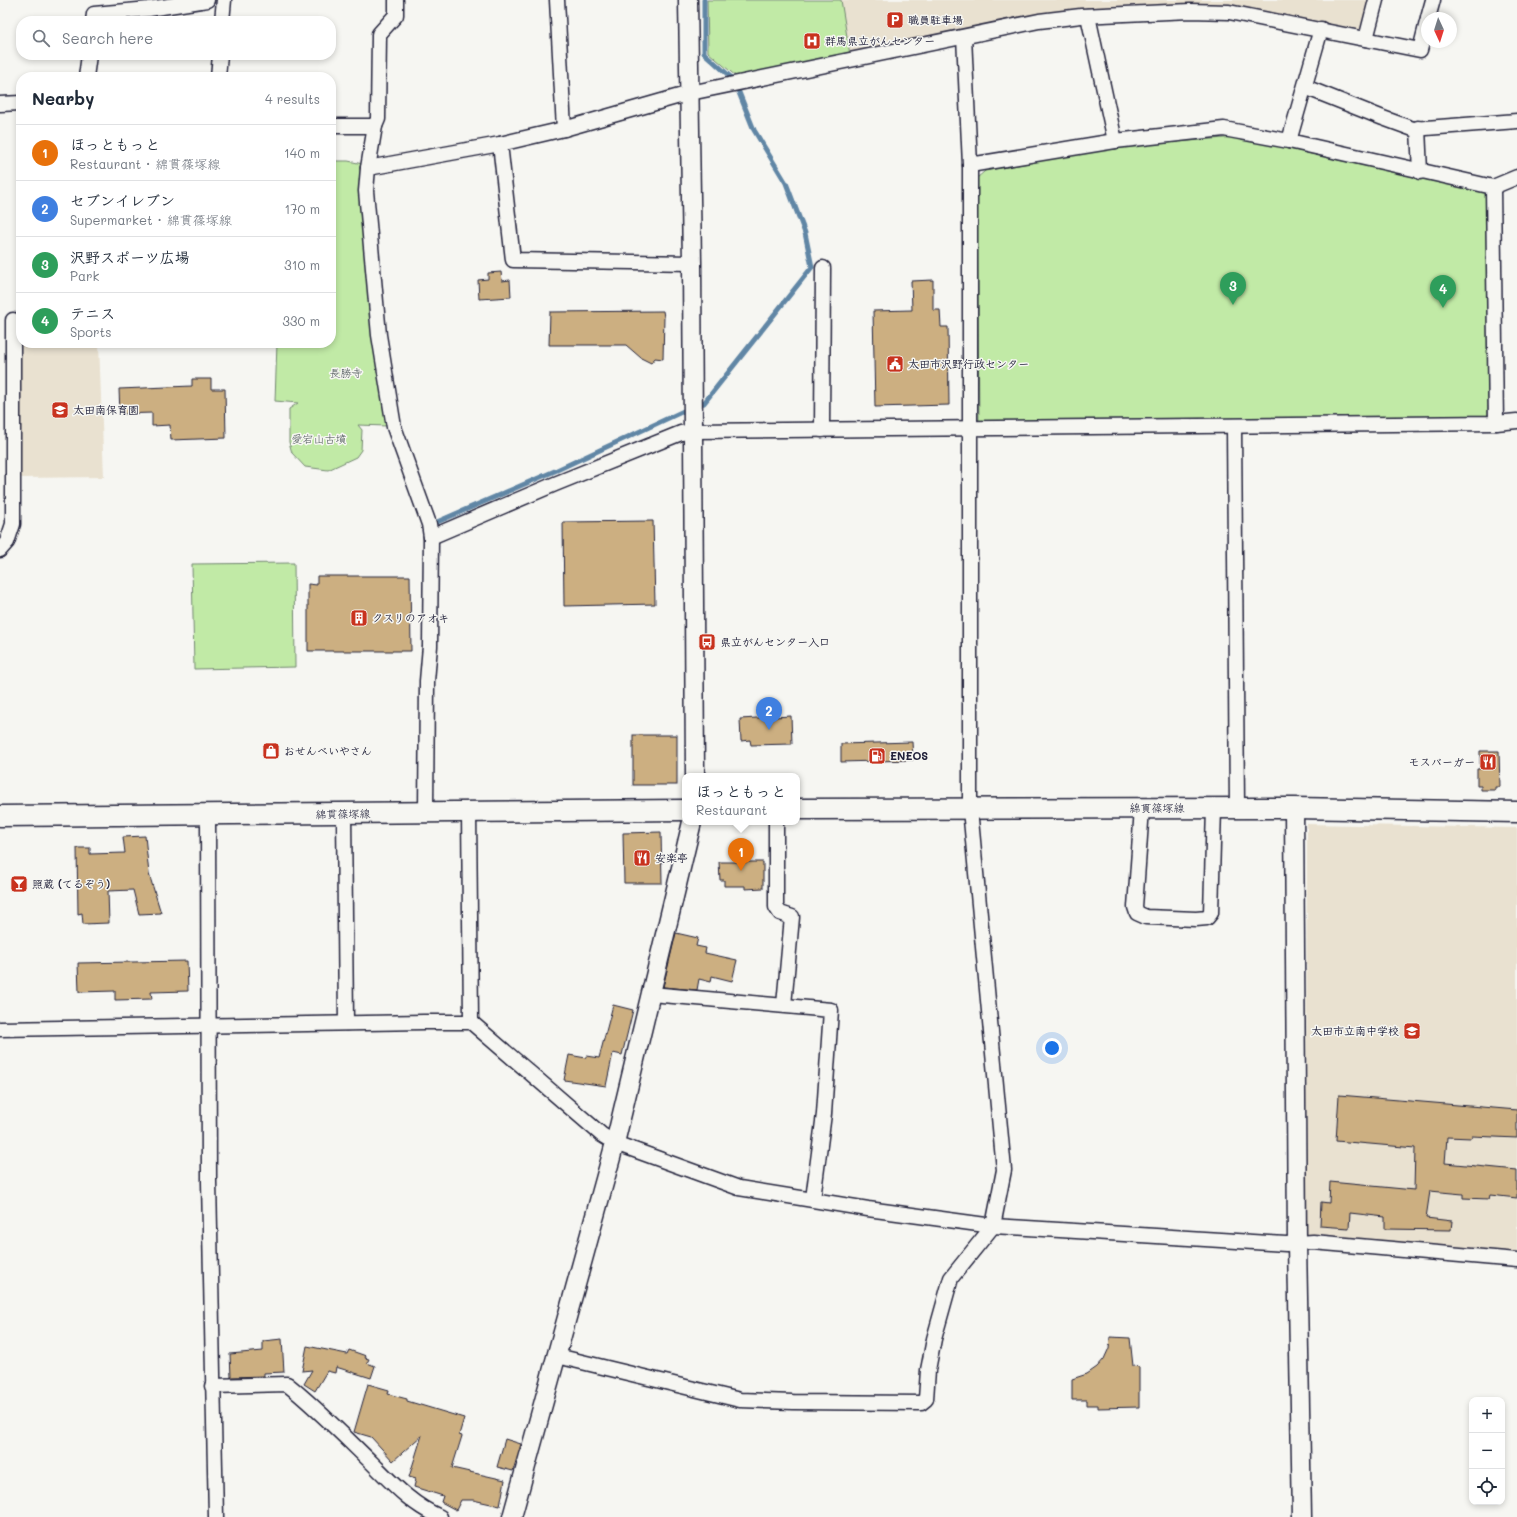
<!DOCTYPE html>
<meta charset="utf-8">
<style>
body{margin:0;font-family:Mali,"Klee One",sans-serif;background:#f2f2f3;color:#1f2937}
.controls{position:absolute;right:12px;bottom:12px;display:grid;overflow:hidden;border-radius:8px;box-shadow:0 2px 6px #0003}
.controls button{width:36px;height:36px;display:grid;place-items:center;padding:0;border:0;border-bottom:1px solid #e0e1e3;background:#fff;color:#1f2937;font:20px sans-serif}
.compass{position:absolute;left:1421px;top:12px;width:36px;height:36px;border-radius:50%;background:#fff;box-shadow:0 2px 6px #0003;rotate:176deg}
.you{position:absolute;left:1052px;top:1048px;width:14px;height:14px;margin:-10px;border:3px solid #fff;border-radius:50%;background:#1a73e8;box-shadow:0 0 0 6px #1a73e833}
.badge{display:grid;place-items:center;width:26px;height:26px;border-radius:50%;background:#c8321e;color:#fff;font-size:13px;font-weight:700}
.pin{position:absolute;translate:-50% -33px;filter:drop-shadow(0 1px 2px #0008)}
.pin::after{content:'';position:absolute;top:21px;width:14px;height:12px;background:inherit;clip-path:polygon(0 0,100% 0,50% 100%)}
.popup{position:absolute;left:682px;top:773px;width:118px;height:52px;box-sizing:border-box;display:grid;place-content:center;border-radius:8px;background:#fff;filter:drop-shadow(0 1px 3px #0005);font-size:13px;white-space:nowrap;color:#747a83}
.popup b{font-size:15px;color:#1f2937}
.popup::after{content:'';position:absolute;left:50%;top:100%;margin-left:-8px;border:8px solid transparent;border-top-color:#fff}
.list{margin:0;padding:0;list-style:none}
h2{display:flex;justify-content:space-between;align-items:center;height:52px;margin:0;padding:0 16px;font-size:17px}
h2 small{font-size:13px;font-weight:400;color:#747a83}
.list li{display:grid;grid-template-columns:26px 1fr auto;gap:12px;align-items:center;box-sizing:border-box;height:56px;padding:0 16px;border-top:1px solid #e0e1e3}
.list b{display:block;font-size:15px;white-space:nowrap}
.list p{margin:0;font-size:13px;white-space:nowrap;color:#747a83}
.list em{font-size:13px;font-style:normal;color:#747a83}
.icon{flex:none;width:22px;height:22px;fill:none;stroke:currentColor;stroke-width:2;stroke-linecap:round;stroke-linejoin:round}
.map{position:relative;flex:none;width:1517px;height:1517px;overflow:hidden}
.search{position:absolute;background:#fff;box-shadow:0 2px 6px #0003;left:16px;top:16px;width:320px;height:44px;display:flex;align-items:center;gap:10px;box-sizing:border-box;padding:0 14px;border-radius:16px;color:#747a83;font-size:15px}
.panel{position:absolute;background:#fff;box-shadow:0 2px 6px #0003;left:16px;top:72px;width:320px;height:276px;border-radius:16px}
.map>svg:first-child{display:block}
.built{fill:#e9e1d0}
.green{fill:#c1eaa6;stroke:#728670}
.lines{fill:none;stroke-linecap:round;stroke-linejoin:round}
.stream{stroke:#6186a5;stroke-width:5}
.building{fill:#ccaf81;stroke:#22223b}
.minor-casing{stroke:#22223b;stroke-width:17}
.tertiary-casing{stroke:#22223b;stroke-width:21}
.secondary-casing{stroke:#22223b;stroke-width:23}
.minor{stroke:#f6f6f2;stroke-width:14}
.tertiary{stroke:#f6f6f2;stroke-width:18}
.secondary{stroke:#f6f6f2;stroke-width:20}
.labels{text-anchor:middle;stroke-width:3;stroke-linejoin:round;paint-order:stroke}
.poi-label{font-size:11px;font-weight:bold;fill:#22223b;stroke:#f6f6f2;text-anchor:start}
.park-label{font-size:11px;fill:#4a5456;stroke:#f6f6f2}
.street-label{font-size:11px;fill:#22223b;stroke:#f6f6f2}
</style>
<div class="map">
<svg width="1517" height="1517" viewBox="0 0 1517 1517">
<rect width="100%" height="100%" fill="#f6f6f2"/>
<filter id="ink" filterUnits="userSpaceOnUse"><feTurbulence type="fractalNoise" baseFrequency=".025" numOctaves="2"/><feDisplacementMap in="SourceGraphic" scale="8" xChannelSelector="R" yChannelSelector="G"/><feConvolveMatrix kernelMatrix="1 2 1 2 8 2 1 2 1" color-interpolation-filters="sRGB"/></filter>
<g filter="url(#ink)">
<g class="built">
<path d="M707,0H1368L1360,30L1233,7L1081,10L738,78L708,52Z"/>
<path d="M19,327H21V343H99L104,477L19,478Z"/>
<path d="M1307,824L1517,828V1254L1306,1235Z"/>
</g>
<g class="green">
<path d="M707,0H841L850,55L738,78L708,52Z"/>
<path d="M1236,137L1486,193L1488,417L979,425L977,178L985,171L1089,152L1154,144Z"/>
<path d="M331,161H348L363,164L387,426L358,425L362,430L361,450L356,457L328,470L305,467L292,453L289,442V409L298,403L275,401L277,343H331Z"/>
<path d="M294,563L295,667L194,669L192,564Z"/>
</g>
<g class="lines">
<g class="stream">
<path d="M697,405L704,403L812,267L805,233L786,183L754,130L734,80L704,53V0"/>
<path d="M437,522L557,470L690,408"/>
</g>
</g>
<g class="building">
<path d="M501,272L502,281L510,280L511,297L479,299L478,280L488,279V273Z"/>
<path d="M933,280V310H940L941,327H948L949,405L875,407L873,311L912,310L911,281Z"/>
<path d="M663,311L664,317L663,359L655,358L651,363L641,358L626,345H549L550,312Z"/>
<path d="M192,379H211V389H225L226,438L171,440L170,425L152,426V413L120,414L119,389L192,386Z"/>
<path d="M653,521L655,604L564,606L563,522Z"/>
<path d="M317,576H410L411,651H308V584L317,585Z"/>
<path d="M791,716L792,744L751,745L750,740L741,741L740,719Z"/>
<rect x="633" y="735" width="44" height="50"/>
<path d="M912,742L913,760L841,762V744Z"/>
<path d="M1480,751H1499L1500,787H1495V790H1481V786H1477V769H1480Z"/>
<path d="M661,832L662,883H624L623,833Z"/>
<path d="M145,836L149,874L161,913L139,914L133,890L108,891L109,923L83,924L82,913L78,914L77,848H90V854L125,853L123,837Z"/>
<path d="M719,862H763V888L745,889V886H724V880H720Z"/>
<path d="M676,933L698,938L696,946L706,948L705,953L737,960L732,981L712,976L711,982L699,979L697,990L663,987Z"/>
<path d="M187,961L188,991L151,992L152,999L115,1000V991L79,992L78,963Z"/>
<path d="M613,1005L633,1010L622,1055L613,1053L606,1086L564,1080L569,1055L586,1058V1056L599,1058Z"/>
<path d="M1339,1095L1517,1110V1138L1472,1136L1471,1138L1447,1137L1445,1163L1517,1170V1198L1490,1195L1489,1199L1463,1198V1194L1430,1191L1426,1218L1452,1221L1451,1230L1385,1229V1217L1350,1213L1349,1228L1320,1226L1321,1202L1329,1203L1330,1182L1414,1190L1415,1148L1336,1141Z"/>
<path d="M1110,1337L1130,1338L1133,1366L1139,1367V1407L1098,1408V1405H1087V1400H1072V1379L1087,1374L1097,1367L1104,1359L1109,1348Z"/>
<path d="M282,1339L284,1372L264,1373V1376L231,1377L230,1354L263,1351V1341Z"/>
<path d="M307,1346L347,1354L349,1350L366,1356L365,1358L369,1359L367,1363L375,1366L371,1378L336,1367L335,1373L327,1371L315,1391L304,1384L312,1370L302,1371Z"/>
<path d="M368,1384L389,1390L388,1394L407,1399V1401L464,1418L459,1435L462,1436L452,1468L505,1480L500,1506L473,1500H461L456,1510L441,1502L443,1496L414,1487L416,1479L409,1477L422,1435L393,1461L371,1437L354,1432Z"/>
<path d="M505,1439L521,1444L513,1471L497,1467Z"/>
</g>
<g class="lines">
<g class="minor-casing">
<g id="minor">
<path d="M557,0L564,129"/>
<path d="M1088,16L1115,141"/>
<path d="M1428,18L1433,0"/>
<path d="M93,21L94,14L149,9L207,0"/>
<path d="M222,21L224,0"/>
<path d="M1366,39L1376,0"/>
<path d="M86,77L89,55"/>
<path d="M218,77L220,55"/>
<path d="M1305,87L1383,118L1413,129L1517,121"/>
<path d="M0,104L21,103"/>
<path d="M331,126H375L368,168L366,191L379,335L394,427L429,524L431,537L430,646L427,681L426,813"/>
<path d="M375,126L378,119L379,34L396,15V0"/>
<path d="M1418,128L1420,172"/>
<path d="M1289,141L1321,29"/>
<path d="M500,144L513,260L692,263"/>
<path d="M970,165L1115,141L1224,129L1289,141L1493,187L1496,423"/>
<path d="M368,168L500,144L564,129L690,93L1039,21L1081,16L1190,11L1229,12L1420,50L1427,22"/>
<path d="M1493,187L1517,177"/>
<path d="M1234,427L1237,808"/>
<path d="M822,430L823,268"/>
<path d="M431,537L555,484L681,433L693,431C961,429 1229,427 1496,423L1517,421"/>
<path d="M0,550L7,542L13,524V320"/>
<path d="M1142,808L1135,907L1137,913L1146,917L1196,919L1207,918L1211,913L1214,808"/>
<path d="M469,812L471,1022"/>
<path d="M344,813L346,1023"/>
<path d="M208,815L209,1182L216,1517"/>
<path d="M776,822V907L780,913L792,917L784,1005"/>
<path d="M651,994L831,1010L824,1114L813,1199"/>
<path d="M0,1029L424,1022H471L602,1135L615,1143L739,1188L868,1209L993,1226L1286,1244L1313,1242L1517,1260"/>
<path d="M557,1356L740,1400L793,1402L921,1403L926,1399L928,1370L934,1339L951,1278L993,1226L1004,1170L970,809V165L964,37"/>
<path d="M212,1386L287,1384C317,1408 344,1436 372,1463C393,1484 412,1505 440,1517"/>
</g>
</g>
<g class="tertiary-casing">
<g id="tertiary">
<path d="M688,0L692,263L695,776"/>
<path d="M1294,808L1297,1243L1302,1517"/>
<path d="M512,1517L615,1143L692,822"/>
</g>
</g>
<g class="secondary-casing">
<g id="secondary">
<path d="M797,809L1294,808L1517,812"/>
<path d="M0,816L685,810"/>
</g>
</g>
<use href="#minor" class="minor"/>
<use href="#tertiary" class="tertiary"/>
<use href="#secondary" class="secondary"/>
</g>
</g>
<defs>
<g id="parking-square" transform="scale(0.9)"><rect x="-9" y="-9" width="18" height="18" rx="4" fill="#c8321e" stroke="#f6f6f2"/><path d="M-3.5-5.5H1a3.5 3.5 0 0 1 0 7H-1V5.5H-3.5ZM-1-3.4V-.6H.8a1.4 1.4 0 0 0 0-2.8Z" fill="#fff"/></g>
<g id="hospital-square" transform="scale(0.9)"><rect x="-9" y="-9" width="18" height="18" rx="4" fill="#c8321e" stroke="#f6f6f2"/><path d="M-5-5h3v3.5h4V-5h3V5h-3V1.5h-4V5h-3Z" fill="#fff"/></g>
<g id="civic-square" transform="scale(0.9)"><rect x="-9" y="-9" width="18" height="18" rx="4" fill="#c8321e" stroke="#f6f6f2"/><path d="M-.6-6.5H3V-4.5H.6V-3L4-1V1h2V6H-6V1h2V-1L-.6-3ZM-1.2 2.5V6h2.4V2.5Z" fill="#fff"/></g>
<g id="school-square" transform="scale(0.9)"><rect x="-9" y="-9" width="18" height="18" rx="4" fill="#c8321e" stroke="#f6f6f2"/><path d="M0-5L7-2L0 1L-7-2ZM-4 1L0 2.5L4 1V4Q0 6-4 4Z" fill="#fff"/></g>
<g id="building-square" transform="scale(0.9)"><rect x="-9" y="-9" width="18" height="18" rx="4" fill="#c8321e" stroke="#f6f6f2"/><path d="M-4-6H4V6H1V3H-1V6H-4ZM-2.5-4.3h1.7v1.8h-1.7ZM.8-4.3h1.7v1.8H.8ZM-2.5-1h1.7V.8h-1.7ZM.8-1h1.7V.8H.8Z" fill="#fff"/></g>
<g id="bus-square" transform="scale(0.9)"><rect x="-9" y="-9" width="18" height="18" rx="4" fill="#c8321e" stroke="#f6f6f2"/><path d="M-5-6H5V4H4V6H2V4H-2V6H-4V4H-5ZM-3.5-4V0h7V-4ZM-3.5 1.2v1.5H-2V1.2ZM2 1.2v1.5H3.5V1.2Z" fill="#fff"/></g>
<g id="shop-square" transform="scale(0.9)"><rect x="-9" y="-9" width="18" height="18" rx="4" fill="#c8321e" stroke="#f6f6f2"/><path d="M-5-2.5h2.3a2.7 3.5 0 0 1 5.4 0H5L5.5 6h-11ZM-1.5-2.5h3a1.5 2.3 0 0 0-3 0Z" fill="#fff"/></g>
<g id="fuel-square" transform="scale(0.9)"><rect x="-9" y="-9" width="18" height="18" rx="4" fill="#c8321e" stroke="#f6f6f2"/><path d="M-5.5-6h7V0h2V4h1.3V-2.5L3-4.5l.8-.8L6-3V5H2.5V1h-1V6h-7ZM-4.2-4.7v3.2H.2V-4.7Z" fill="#fff"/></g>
<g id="restaurant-square" transform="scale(0.9)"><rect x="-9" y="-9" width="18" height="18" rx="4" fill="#c8321e" stroke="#f6f6f2"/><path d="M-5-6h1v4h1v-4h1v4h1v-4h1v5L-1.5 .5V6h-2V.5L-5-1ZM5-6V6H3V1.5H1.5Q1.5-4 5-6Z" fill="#fff"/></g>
<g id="bar-square" transform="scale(0.9)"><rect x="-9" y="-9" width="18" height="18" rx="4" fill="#c8321e" stroke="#f6f6f2"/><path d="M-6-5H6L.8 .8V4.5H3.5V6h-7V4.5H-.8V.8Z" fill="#fff"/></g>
</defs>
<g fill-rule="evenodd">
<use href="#parking-square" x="895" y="20"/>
<use href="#hospital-square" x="812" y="41"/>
<use href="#civic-square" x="895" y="364"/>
<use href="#school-square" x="60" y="410"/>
<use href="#building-square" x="359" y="618"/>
<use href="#bus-square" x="707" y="642"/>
<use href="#shop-square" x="271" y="751"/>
<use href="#fuel-square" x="877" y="756"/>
<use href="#restaurant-square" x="1488" y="762"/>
<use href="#restaurant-square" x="642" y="858"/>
<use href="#bar-square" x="19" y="884"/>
<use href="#school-square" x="1412" y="1031"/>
</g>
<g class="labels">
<g class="poi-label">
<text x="908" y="24">職員駐車場</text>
<text x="825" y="45">群馬県立がんセンター</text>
<text x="908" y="368">太田市沢野行政センター</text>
<text x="73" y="414">太田南保育園</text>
<text x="372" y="622">クスリのアオキ</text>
<text x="720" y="646">県立がんセンター入口</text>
<text x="284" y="755">おせんべいやさん</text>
<text x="890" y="760">ENEOS</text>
<text x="1475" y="766" text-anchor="end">モスバーガー</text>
<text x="655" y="862">安楽亭</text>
<text x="32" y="888">照蔵 (てるぞう)</text>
<text x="1399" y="1035" text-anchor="end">太田市立南中学校</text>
</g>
<g class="park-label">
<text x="346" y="377">長勝寺</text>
<text x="319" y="443">愛宕山古墳</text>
</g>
<g class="street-label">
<text x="1157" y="812">綿貫篠塚線</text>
<text transform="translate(343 814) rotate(-1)" y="4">綿貫篠塚線</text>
</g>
</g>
</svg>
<div class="controls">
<button>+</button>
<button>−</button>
<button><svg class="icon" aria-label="locate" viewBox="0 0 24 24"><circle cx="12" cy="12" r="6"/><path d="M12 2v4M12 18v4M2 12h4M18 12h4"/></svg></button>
</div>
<svg class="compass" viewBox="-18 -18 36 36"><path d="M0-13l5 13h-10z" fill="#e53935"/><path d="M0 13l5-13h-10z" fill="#747a83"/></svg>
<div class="you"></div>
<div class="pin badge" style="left:741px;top:871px;background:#e8710a">1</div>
<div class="popup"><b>ほっともっと</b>Restaurant</div>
<div class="pin badge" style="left:769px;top:730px;background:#3f7fe0">2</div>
<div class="pin badge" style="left:1233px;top:305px;background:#2e9e5b">3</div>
<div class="pin badge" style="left:1443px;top:308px;background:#2e9e5b">4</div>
<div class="search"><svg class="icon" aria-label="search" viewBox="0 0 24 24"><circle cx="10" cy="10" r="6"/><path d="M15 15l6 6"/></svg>Search here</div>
<section class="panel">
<h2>Nearby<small>4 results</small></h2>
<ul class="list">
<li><span class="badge" style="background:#e8710a">1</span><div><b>ほっともっと</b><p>Restaurant · 綿貫篠塚線</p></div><em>140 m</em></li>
<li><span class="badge" style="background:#3f7fe0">2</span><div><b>セブンイレブン</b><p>Supermarket · 綿貫篠塚線</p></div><em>170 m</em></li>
<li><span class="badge" style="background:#2e9e5b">3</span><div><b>沢野スポーツ広場</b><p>Park</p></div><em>310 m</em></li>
<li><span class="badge" style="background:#2e9e5b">4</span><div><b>テニス</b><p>Sports</p></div><em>330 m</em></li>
</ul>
</section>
</div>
